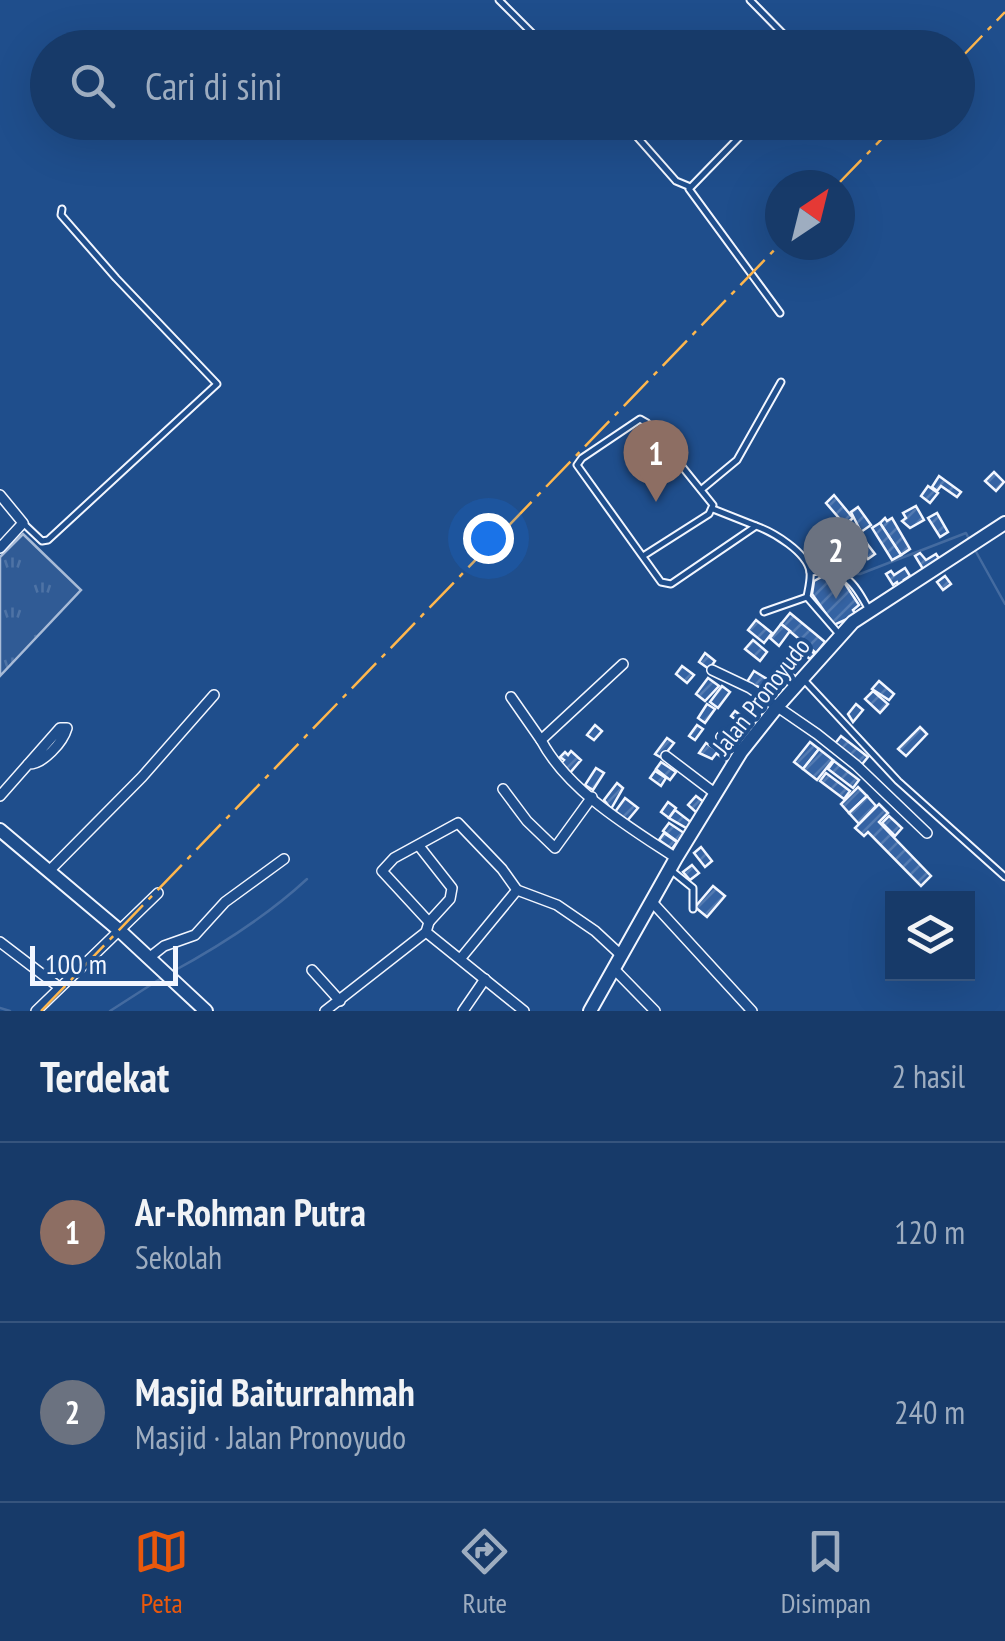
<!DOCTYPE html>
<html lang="id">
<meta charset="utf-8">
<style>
body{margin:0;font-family:"PT Sans Narrow",sans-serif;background:#244571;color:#f1f3f6}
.controls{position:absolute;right:30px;bottom:30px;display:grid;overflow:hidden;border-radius:0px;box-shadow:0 10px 40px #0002}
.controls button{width:90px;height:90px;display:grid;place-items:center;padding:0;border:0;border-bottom:2px solid #36547d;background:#173a69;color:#f1f3f6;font:50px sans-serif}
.compass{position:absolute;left:765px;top:170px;width:90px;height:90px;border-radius:50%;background:#173a69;box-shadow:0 10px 40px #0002;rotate:35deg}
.scale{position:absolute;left:30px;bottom:25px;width:148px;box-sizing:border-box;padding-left:10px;border:5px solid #f2f6ff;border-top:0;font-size:28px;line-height:35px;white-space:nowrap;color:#f2f6ff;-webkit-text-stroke:8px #1f4e8c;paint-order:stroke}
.you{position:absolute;left:488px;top:538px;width:35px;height:35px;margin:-25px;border:8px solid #fff;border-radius:50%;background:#1a73e8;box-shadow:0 0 0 15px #1a73e833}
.badge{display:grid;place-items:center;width:65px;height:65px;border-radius:50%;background:#ea580c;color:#fff;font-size:32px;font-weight:700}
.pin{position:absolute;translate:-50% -82px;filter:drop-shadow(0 2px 5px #0008)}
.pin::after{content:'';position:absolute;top:52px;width:35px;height:30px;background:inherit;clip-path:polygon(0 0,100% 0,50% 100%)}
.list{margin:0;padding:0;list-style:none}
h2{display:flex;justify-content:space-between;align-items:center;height:130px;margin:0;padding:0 40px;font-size:42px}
h2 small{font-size:32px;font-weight:400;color:#9eadc0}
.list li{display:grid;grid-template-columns:65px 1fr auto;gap:30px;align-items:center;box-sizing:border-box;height:180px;padding:0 40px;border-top:2px solid #36547d}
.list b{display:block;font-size:38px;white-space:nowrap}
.list p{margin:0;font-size:32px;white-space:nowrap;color:#9eadc0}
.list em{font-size:32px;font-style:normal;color:#9eadc0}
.icon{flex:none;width:55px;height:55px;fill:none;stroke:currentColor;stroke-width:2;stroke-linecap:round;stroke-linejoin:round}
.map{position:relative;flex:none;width:1005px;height:1011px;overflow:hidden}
.search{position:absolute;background:#173a69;box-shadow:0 10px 40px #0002;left:30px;right:30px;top:30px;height:110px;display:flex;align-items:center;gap:25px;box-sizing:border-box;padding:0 35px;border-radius:55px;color:#9eadc0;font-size:38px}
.sheet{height:490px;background:#173a69}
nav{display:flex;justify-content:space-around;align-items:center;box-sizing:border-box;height:140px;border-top:2px solid #36547d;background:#173a69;font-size:28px;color:#9eadc0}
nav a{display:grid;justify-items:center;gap:5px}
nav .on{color:#ea580c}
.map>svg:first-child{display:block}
.park{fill:url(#park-tufts);stroke:#a8bbd7;stroke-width:2.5}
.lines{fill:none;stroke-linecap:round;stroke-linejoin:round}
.stream{stroke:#446ba0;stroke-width:2.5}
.building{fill:url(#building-hatch);stroke:#f2f6ff;stroke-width:2.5}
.lane-casing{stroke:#f2f6ff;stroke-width:9}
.street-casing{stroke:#f2f6ff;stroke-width:12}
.secondary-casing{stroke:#f2f6ff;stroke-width:16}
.lane{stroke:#1f4e8c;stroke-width:5}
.street{stroke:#1f4e8c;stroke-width:9}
.secondary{stroke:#1f4e8c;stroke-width:12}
.power{stroke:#ffb74d;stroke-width:2.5;stroke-dasharray:35 8 5 8;stroke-linecap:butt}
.labels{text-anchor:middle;stroke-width:8;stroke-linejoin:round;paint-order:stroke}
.street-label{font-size:25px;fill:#f2f6ff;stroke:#1f4e8c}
</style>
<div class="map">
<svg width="1005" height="1011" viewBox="0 0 1005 1011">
<defs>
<pattern id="park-tufts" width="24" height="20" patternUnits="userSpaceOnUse" patternTransform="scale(2.5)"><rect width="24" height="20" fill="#305b95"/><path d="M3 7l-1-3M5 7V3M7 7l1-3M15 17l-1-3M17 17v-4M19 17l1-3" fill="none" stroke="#4e73a5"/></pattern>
<pattern id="building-hatch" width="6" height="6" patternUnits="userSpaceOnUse" patternTransform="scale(2.5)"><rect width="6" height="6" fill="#3563a3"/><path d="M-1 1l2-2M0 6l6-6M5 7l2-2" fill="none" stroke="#537ab1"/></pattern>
</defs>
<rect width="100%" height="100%" fill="#1f4e8c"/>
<path class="park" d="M23,534L81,590L0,676V557Z"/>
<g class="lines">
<g class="stream">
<path d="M975,550L1005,604"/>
<path d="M834,567L847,574H860L966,533L969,539"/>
<path d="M170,973C220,946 266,917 307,879"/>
<path d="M0,1008L10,1011"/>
<path d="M110,1011L163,977"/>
</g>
</g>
<g class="building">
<path d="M994,472L1004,482L996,491L985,481Z"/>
<path d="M939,476L961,492L957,497L941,486L937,491L932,487Z"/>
<path d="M928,486L938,493L930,503L921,496Z"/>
<path d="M834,495L853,518L845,525L826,503Z"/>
<path d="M916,506L924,520L910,528L902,521L906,518L903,513Z"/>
<path d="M858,507L871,525L861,532L851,512Z"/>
<path d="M937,513L948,532L940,537L928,518Z"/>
<path d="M885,518L887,521L892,518L910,549L901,555L880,523Z"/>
<path d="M880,523L901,555L892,560L872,528Z"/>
<path d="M858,532L875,554L868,559L852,537Z"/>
<path d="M920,553L926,560L936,554L942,563L926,574L915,556Z"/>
<path d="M905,568L910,576L904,580L907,585L901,589L897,582L893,585L886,574L891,571L894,575Z"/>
<path d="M831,572L840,576L859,605L853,610L856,615L834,625L812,594L814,581Z"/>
<path d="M945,576L951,584L943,590L937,582Z"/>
<path d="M790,613L825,642L816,653L781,624Z"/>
<path d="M756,620L772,633L764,643L748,630Z"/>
<path d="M781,624L790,631L779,646L770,638Z"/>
<path d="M753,640L767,652L760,661L745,649Z"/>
<path d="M800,642L815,654L810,659L795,647Z"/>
<path d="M705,653L715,661L709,669L699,662Z"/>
<path d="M781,665L795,676L789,684L775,673Z"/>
<path d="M682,666L694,675L687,683L676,674Z"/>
<path d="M754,671L767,679L761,688L757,686L754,690L745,685Z"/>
<path d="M708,678L719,686L705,701L696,694Z"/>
<path d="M879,681L894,694L889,700L872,689Z"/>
<path d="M722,686L730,692L718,708L710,702Z"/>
<path d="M873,691L888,704L880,713L865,699Z"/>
<path d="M707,704L715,709L705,723L698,718Z"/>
<path d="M856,704L863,710L853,722L848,714Z"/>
<path d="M735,711L748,721L744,726L731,716Z"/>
<path d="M595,725L602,731L594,740L587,735Z"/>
<path d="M697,725L703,729L695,740L689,736Z"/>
<path d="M920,727L927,734L906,756L898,749Z"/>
<path d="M841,736L868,757L859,768L833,746Z"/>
<path d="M667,738L674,743L662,758L655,754Z"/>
<path d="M810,742L819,749L803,769L794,762Z"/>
<path d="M706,743L718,751L712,759L699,753Z"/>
<path d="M723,745L736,754L730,763L717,754Z"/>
<path d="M819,749L833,760L817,780L803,769Z"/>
<path d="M571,751L581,760L569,774L559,765L564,760L560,757L565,752L568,755Z"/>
<path d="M834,761L859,780L853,788L828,769Z"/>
<path d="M661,762L676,772L670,780L656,769Z"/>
<path d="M596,768L604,773L593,790L585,785Z"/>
<path d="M655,771L666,778L661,786L650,778Z"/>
<path d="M826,773L850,791L844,799L820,781Z"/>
<path d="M617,783L623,788L611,809L604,800Z"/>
<path d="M858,787L867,796L849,813L841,804Z"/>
<path d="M696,796L705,803L697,813L688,805Z"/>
<path d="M867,796L876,806L859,824L849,813Z"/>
<path d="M625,798L638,808L627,821L615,812Z"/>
<path d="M668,802L676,808L669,818L661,812Z"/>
<path d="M879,804L888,813L879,822L931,876L921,886L868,832L864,836L855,828Z"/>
<path d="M675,810L692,823L688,829L669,818Z"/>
<path d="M889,816L902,828L895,836L882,823Z"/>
<path d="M669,823L684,833L678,842L663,831Z"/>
<path d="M664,833L677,842L672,849L659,840Z"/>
<path d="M701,847L712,861L705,867L694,853Z"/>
<path d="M692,865L699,873L690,880L683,872Z"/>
<path d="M713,886L725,896L707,917L695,907Z"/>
</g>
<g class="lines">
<g class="lane-casing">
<g id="lane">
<path d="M499,0L547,48"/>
<path d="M750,0L797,48"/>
<path d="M624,122L676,181L688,186"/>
<path d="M754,122L689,189L780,313"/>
<path d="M702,489L737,460L781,382"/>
<path d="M713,509L756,526"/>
<path d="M23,523L42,541L48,540L217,384L116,278L61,215L62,209"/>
<path d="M643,556L709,514L713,505L647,423L640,419L582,458L577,465L661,582L671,584L756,526C773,532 807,552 810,572C811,580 808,590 807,597L839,634"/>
<path d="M810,572C844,568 853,580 869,610"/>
<path d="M764,612L807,597"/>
<path d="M804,680L898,781L1005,877"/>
<path d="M672,871L693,888V909"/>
</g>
</g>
<g class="street-casing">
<g id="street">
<path d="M0,495L23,523L0,548"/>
<path d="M623,664L541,740C568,791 629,827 676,858"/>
<path d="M712,670L750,688L817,734L856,765L927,833"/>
<path d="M511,697L541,740"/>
<path d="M721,737L741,752"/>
<path d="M666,756L716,794"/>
<path d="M503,789L527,821L555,848L592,797"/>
<path d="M0,796L60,728H67C63,742 43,765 28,764"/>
<path d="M419,846L452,888L450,899L429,922"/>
<path d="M50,870L142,777L214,695"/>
<path d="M652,902L752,1011"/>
<path d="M426,932L429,922L382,871L394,858L458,823L502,869L517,890L557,905L595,931L622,956"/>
<path d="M0,942L59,987"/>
<path d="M150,957L164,946L195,935L225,902L284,859"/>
<path d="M461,958L517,890"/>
<path d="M614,969L655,1011"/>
<path d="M312,970L340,1001"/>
<path d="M36,1011L158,893"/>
<path d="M325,1011L426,932L524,1011"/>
<path d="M463,1011L485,979"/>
</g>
</g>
<g class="secondary-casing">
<g id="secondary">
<path d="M0,830L120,931L206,1011"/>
<path d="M590,1011L676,858L741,752L776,708L853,622L1005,523"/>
</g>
</g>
<use href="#lane" class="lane"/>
<use href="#street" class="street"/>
<use href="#secondary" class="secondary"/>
<g class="power">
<path d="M958,61L1005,12"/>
<path d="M837,185L898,122"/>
<path d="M41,1011L780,244"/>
</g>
</g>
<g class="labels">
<g class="street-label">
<text transform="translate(761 696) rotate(-52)" y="9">Jalan Pronoyudo</text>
</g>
</g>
</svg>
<div class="controls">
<button><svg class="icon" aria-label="layers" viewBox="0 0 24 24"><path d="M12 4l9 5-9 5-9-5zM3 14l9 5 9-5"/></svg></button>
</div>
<svg class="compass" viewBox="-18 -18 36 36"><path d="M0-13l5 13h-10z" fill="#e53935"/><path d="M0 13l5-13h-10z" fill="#9eadc0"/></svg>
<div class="scale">100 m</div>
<div class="you"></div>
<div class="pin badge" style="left:656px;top:502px;background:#8d6e63">1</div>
<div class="pin badge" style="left:836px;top:599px;background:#6b7280">2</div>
<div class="search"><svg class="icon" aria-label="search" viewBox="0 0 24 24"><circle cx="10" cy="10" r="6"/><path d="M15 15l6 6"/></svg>Cari di sini</div>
</div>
<section class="sheet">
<h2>Terdekat<small>2 hasil</small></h2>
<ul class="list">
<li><span class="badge" style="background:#8d6e63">1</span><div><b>Ar-Rohman Putra</b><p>Sekolah</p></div><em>120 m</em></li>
<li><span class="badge" style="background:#6b7280">2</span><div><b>Masjid Baiturrahmah</b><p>Masjid · Jalan Pronoyudo</p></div><em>240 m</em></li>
</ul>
</section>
<nav>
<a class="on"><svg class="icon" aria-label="map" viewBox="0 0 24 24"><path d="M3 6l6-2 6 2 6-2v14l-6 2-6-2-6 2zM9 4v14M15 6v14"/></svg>Peta</a>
<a><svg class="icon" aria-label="directions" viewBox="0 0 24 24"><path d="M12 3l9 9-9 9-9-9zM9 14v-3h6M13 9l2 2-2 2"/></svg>Rute</a>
<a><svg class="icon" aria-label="saved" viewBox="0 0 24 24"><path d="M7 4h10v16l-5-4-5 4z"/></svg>Disimpan</a>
</nav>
